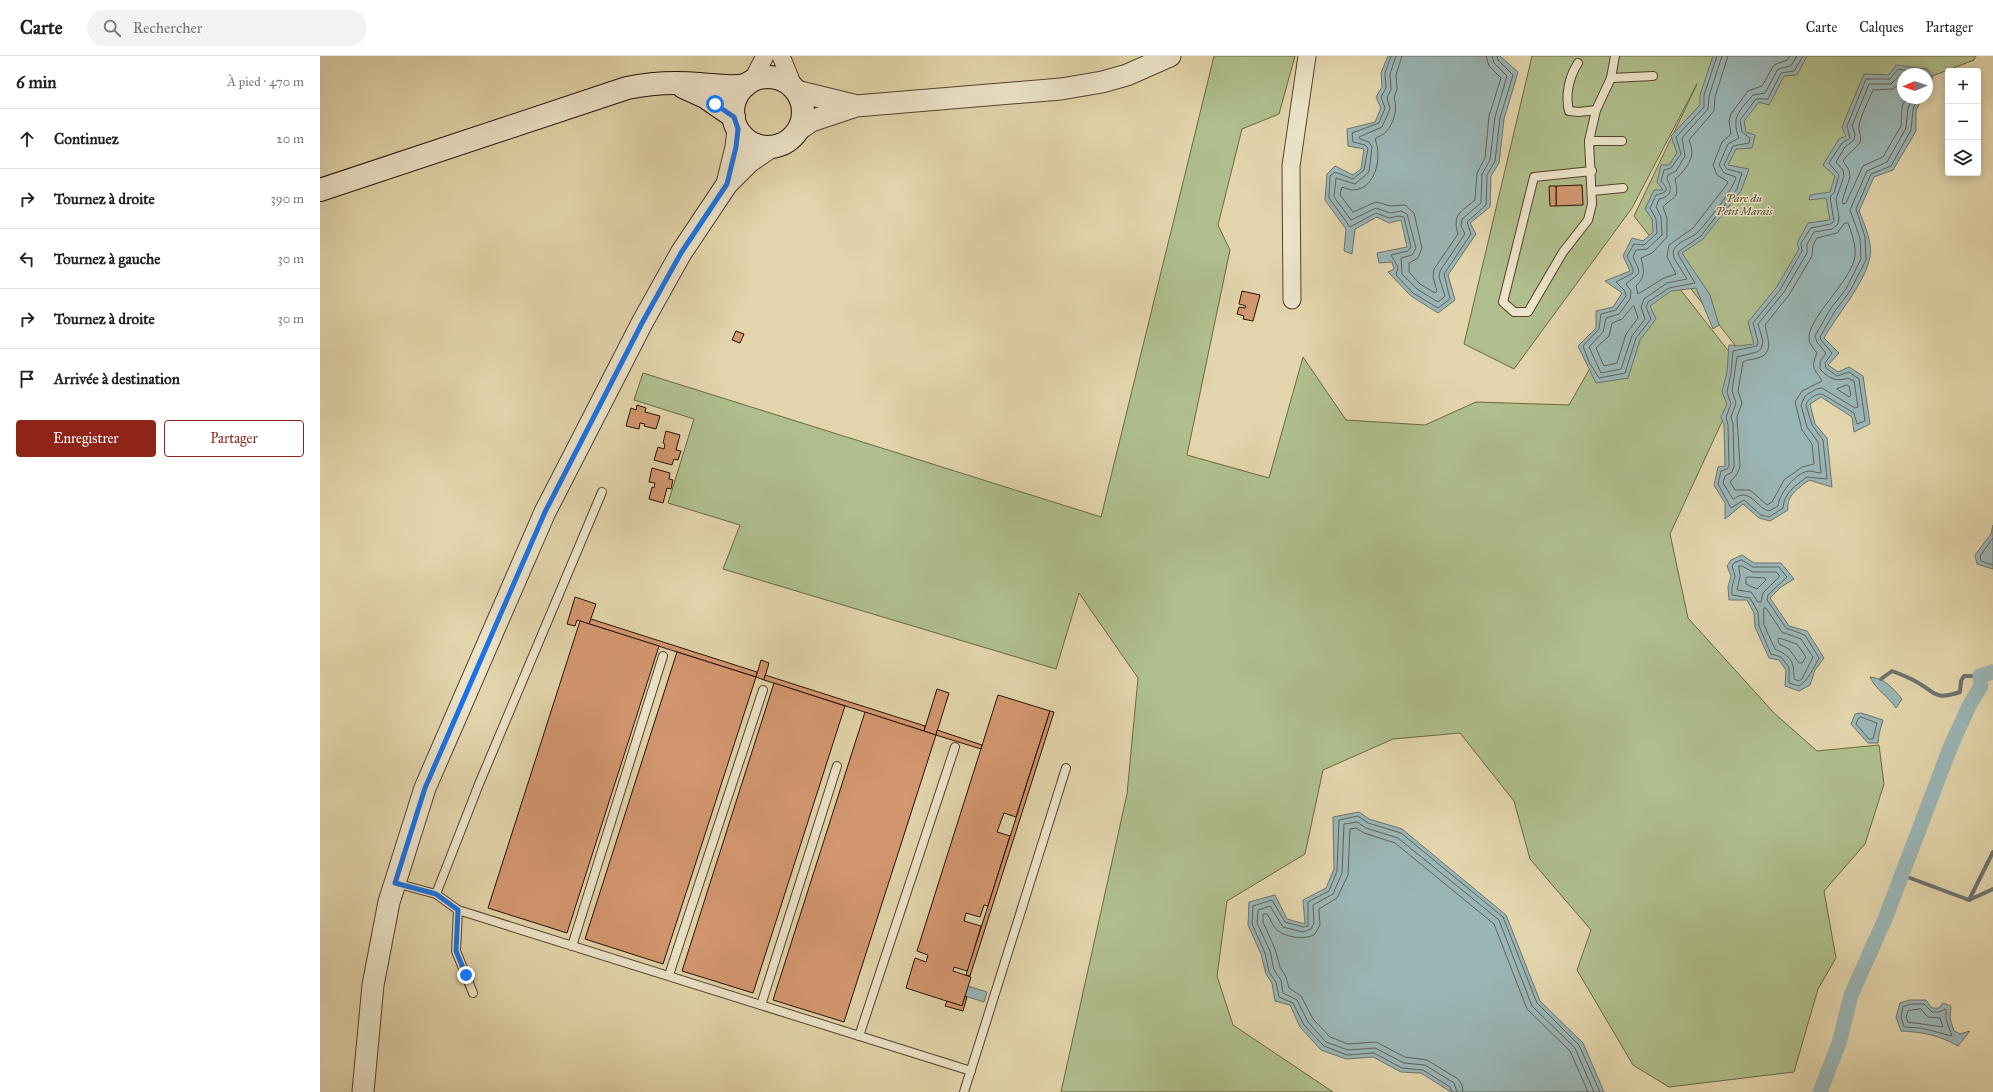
<!DOCTYPE html>
<html lang="fr">
<meta charset="utf-8">
<style>
body{margin:0;font-family:"IM FELL Great Primer",serif;background:#f2f2f2;color:#202124}
.controls{position:absolute;right:12px;top:12px;display:grid;overflow:hidden;border-radius:4px;box-shadow:0 2px 10px #0003}
.controls button{width:36px;height:36px;display:grid;place-items:center;padding:0;border:0;border-bottom:1px solid #e0e0e0;background:#fff;color:#202124;font:20px sans-serif}
.compass{position:absolute;left:1577px;top:12px;width:36px;height:36px;border-radius:50%;background:#fff;box-shadow:0 2px 10px #0003;rotate:268deg}
.stop{position:absolute;width:12px;height:12px;margin:-9px;border:3px solid #1a73e8;border-radius:50%;background:#fff}
.stop.end{background:#1a73e8;border-color:#fff;box-shadow:0 1px 4px #0008}
.list{margin:0;padding:0;list-style:none}
h2{display:flex;justify-content:space-between;align-items:center;height:52px;margin:0;padding:0 16px;font-size:17px}
h2 small{font-size:13px;font-weight:400;color:#757577}
.list li{display:grid;grid-template-columns:26px 1fr auto;gap:12px;align-items:center;box-sizing:border-box;height:60px;padding:0 16px;border-top:1px solid #e0e0e0}
.list b{display:block;font-size:15px;white-space:nowrap}
.list em{font-size:13px;font-style:normal;color:#757577}
.actions{display:flex;gap:8px;padding:12px 16px}
.actions a{flex:1;padding:9px 0;border:1px solid #8f2418;border-radius:4px;text-align:center;font-size:14px;color:#8f2418}
.actions .main{background:#8f2418;color:#fff}
.icon{flex:none;width:22px;height:22px;fill:none;stroke:currentColor;stroke-width:2;stroke-linecap:round;stroke-linejoin:round}
.map{position:relative;flex:none;width:1673px;height:1036px;overflow:hidden}
header{display:flex;align-items:center;gap:24px;box-sizing:border-box;height:56px;padding:0 20px;background:#fff;border-bottom:1px solid #e0e0e0}
header strong{font-size:19px}
nav{display:flex;gap:22px;margin-inline-start:auto;font-size:14px}
.search{width:280px;height:36px;background:#f2f2f2;display:flex;align-items:center;gap:10px;box-sizing:border-box;padding:0 14px;border-radius:22px;color:#757577;font-size:15px}
main{display:flex}
aside{flex:1;background:#fff}
.map>svg:first-child{display:block}
.green{fill:#afbe8c;stroke:#6a6748}
.water{fill:#9ab5b5;stroke:#6b736e}
.lines{fill:none;stroke-linecap:round;stroke-linejoin:round}
.shore{stroke:#60625c;stroke-width:1}
.stream{stroke:#6b736e;stroke-width:4}
.canal{stroke:#9ab5b5;stroke-width:15}
.building{fill:#d39770;stroke:#251003}
.service-casing{stroke:#54412d;stroke-width:10}
.minor-casing{stroke:#54412d;stroke-width:19}
.tertiary-casing{stroke:#54412d;stroke-width:23}
.secondary-casing{stroke:#251003;stroke-width:24}
.service{stroke:#ece3c8;stroke-width:8}
.minor{stroke:#ece3c8;stroke-width:17}
.tertiary{stroke:#ece3c8;stroke-width:21}
.secondary{stroke:#ece3c8;stroke-width:22}
.route{stroke:#1a73e8;stroke-width:5}
.labels{text-anchor:middle;stroke-width:3;stroke-linejoin:round;paint-order:stroke}
.park-label{font-size:11px;font-style:italic;fill:#554d33;stroke:#ece3c8}
</style>
<header>
<strong>Carte</strong>
<div class="search"><svg class="icon" aria-label="search" viewBox="0 0 24 24"><circle cx="10" cy="10" r="6"/><path d="M15 15l6 6"/></svg>Rechercher</div>
<nav><a>Carte</a><a>Calques</a><a>Partager</a></nav>
</header>
<main>
<aside>
<h2>6 min<small>À pied · 470 m</small></h2>
<ul class="list">
<li><svg class="icon" aria-label="ahead" viewBox="0 0 24 24"><path d="M12 20V5M6 11l6-6 6 6"/></svg><div><b>Continuez</b></div><em>20 m</em></li>
<li><svg class="icon" aria-label="right" viewBox="0 0 24 24"><path d="M7 20v-9h11M14 6l5 5-5 5"/></svg><div><b>Tournez à droite</b></div><em>390 m</em></li>
<li><svg class="icon" aria-label="left" viewBox="0 0 24 24"><path d="M17 20v-9H6M10 6l-5 5 5 5"/></svg><div><b>Tournez à gauche</b></div><em>30 m</em></li>
<li><svg class="icon" aria-label="right" viewBox="0 0 24 24"><path d="M7 20v-9h11M14 6l5 5-5 5"/></svg><div><b>Tournez à droite</b></div><em>30 m</em></li>
<li><svg class="icon" aria-label="arrive" viewBox="0 0 24 24"><path d="M6 21V4h12l-3 4 3 4H6"/></svg><div><b>Arrivée à destination</b></div></li>
</ul>
<div class="actions"><a class="main">Enregistrer</a><a>Partager</a></div>
</aside>
<div class="map">
<svg width="1673" height="1036" viewBox="0 0 1673 1036">
<rect width="100%" height="100%" fill="#e2d4ab"/>
<filter id="stains"><feTurbulence type="fractalNoise" baseFrequency=".005" numOctaves="4"/><feColorMatrix values="0 0 0 0 .2 0 0 0 0 .09 0 0 0 0 .02 0 0 0 .5 -.17"/></filter>
<radialGradient id="worn" r=".72"><stop offset=".6" stop-color="#630" stop-opacity="0"/><stop offset="1" stop-color="#630" stop-opacity=".3"/></radialGradient>
<g class="green">
<path d="M894,0H975L959,58L922,73L898,169L910,194L867,399L949,422L983,301L1026,364L1105,369L1156,346L1249,349L1334,200L1425,316L1350,478L1368,562L1454,657L1497,695L1559,689L1564,728L1545,788L1504,835L1516,902L1498,933L1474,1016L1349,1031L1313,1009L1257,914L1271,874L1210,803L1194,745L1140,677L1073,683L1003,714L985,798L907,845L897,920L913,969L1013,1036H741L807,738L818,622L759,537L736,613L403,513L420,469L348,447L374,363L314,344L323,317L781,461Z"/>
<path d="M1212,0H1656L1654,4L1607,22V18H1583L1450,334L1314,160L1377,28L1312,152L1194,313L1144,288Z"/>
</g>
<g class="water">
<path d="M1068,0H1180L1198,16L1184,63L1179,107L1171,120L1170,151L1150,167L1156,178L1128,219L1135,244L1118,257L1091,240L1068,216L1074,213L1072,206L1059,207L1057,197L1087,191L1081,164L1069,167L1057,161L1035,173L1032,198L1024,195L1026,173L1005,144L1007,118L1015,110L1033,119L1041,113L1044,93L1028,90L1027,73L1055,66L1061,52L1056,41L1062,31L1061,17Z"/>
<path d="M1393,0H1487L1477,19L1464,20L1449,49L1439,46L1424,65L1426,76L1435,79L1432,92L1416,93L1408,109L1429,113L1421,135L1383,183L1362,197L1390,239L1399,269L1393,273L1376,232L1351,235L1330,250L1336,263L1320,284L1308,322L1276,327L1258,290L1276,272V255L1293,251L1302,237L1285,225L1310,215L1303,200L1312,182L1323,185L1333,176L1332,163L1325,153L1334,134H1343L1337,126L1341,109H1349L1357,97L1351,80L1380,49V39Z"/>
<path d="M1576,9L1607,13L1613,22L1607,26V18H1583V42H1603L1596,54V75L1573,114L1554,121L1539,155C1545,170 1554,189 1549,205C1543,229 1517,259 1504,282L1519,297L1508,309L1518,316L1529,311L1543,320L1550,368L1534,376L1532,361L1501,341L1490,348L1495,368L1507,382L1512,431L1489,424C1479,432 1466,439 1468,454L1450,465L1439,462L1423,448L1405,463V447L1394,429L1398,411L1405,410L1404,369L1401,361L1407,348L1402,336L1407,316L1409,289L1419,290L1434,288L1428,266L1456,232L1479,193L1477,187L1488,167L1510,164L1506,142L1489,144L1490,139L1510,136L1515,120L1503,109L1519,83L1526,80L1522,71L1544,18L1569,19Z"/>
<path d="M1673,469V513L1657,508L1655,499L1671,478Z"/>
<path d="M1422,499L1434,507H1461L1474,523L1461,531L1450,542L1469,570L1487,575L1504,602L1495,614L1490,629L1479,635L1465,630L1466,614L1459,604L1449,602L1435,571L1434,557L1427,544H1409L1408,531L1411,520L1407,510L1411,504Z"/>
<path d="M1550,621C1565,623 1572,631 1582,643L1576,652C1568,640 1556,634 1550,621Z"/>
<path d="M1541,657L1563,664L1559,678L1558,687H1548L1531,668L1535,658Z"/>
<path d="M1039,756L1049,763L1082,773L1186,859L1220,945L1263,987L1284,1036H1131L1101,1017L1081,1016L1053,1001L1026,1003L1001,994L980,971L970,949L955,945L952,927L946,918L941,898L928,869L929,846L955,839L967,863L985,868L983,844L1006,832L1014,813L1013,761Z"/>
<path d="M648,930L667,936L664,946L645,940Z"/>
<path d="M1590,944H1606L1612,952H1619L1623,947L1631,950L1630,962L1634,975L1640,978L1650,975L1638,990C1619,979 1602,976 1581,975L1576,961L1580,947Z"/>
</g>
<g class="lines">
<g class="shore">
<path d="M1071,0L1065,17L1066,32L1061,41L1065,52L1059,67L1032,77L1033,86L1045,89L1048,92L1044,114L1033,123L1015,116L1010,120L1009,142L1030,171L1056,157L1069,162L1079,160L1084,161L1091,191L1088,195L1071,199L1078,211L1076,219L1093,237L1118,252L1130,243L1124,218L1151,178L1147,166L1166,149L1167,119L1175,105L1180,62L1193,19L1178,4L1177,0"/>
<path d="M1076,0L1070,18L1071,33L1067,42L1070,53L1062,71L1039,81L1040,83L1049,86L1052,91L1049,116L1035,128L1016,122L1014,141L1031,164L1056,152L1070,157L1081,155L1087,158L1096,192L1092,199L1081,202L1082,218L1097,233L1118,246L1125,240L1119,221L1120,215L1145,178L1141,170L1142,163L1161,147L1162,118L1170,104L1175,61L1187,20L1174,7L1172,0"/>
<path d="M1082,0L1076,19L1077,33L1074,42C1078,53 1074,67 1066,76C1063,79 1059,80 1055,83C1062,99 1057,132 1034,134C1029,134 1026,132 1022,131L1020,139L1033,156L1056,146L1071,150L1085,149L1094,157L1102,192L1098,202L1089,207V216L1100,228L1115,237L1117,235L1113,221L1114,213L1138,178C1132,158 1141,156 1155,144L1157,117L1165,102L1169,60L1181,22L1169,10L1166,0"/>
<path d="M1397,0L1384,39V51L1356,81L1361,98L1351,112L1344,114L1341,125L1346,131V135L1343,137L1336,139L1330,152L1336,163L1337,177L1324,189L1314,188L1307,200L1313,213V217L1296,226L1305,235L1306,240L1296,254L1281,258L1279,273L1263,290L1269,306L1279,322L1305,317L1316,282L1331,263L1326,251L1328,246L1349,232L1375,227L1359,200L1358,196L1381,180L1417,133L1422,117L1407,113L1404,109L1413,90L1429,87L1430,82L1422,76L1420,64L1436,43H1448L1461,17L1474,15L1483,0"/>
<path d="M1402,0L1389,40L1388,53L1362,82L1365,100L1356,115L1348,119L1347,123C1353,133 1351,141 1339,143L1336,151L1341,161L1342,179L1327,193L1316,194L1313,201C1322,220 1321,215 1306,228L1311,235L1310,243L1299,258L1286,262L1283,276L1269,291L1281,317L1301,313L1312,280L1325,263L1321,251L1324,243L1347,227L1367,223L1354,202L1353,195C1357,185 1370,183 1377,177C1386,168 1415,131 1416,121L1404,117L1399,109L1408,88L1419,82C1411,61 1419,55 1433,39L1445,37L1458,13L1471,10L1477,0"/>
<path d="M1408,0L1395,41L1394,55L1369,84C1370,88 1372,92 1372,96C1372,106 1362,118 1355,123C1360,144 1354,139 1343,151L1347,162V181L1332,197L1321,202C1324,214 1326,220 1316,230L1318,238L1344,222L1356,218L1347,201L1349,189L1373,172L1408,127L1407,125L1397,119L1393,109L1402,86L1411,78L1409,65L1411,58L1428,35L1442,30L1454,9L1467,4L1470,0"/>
<path d="M1583,19H1580L1571,28H1549L1532,70L1535,78L1534,84L1525,91L1516,106L1523,114L1524,120L1516,143L1519,162L1518,168L1512,173L1494,176L1487,188V197L1464,236L1438,268L1443,285L1441,293L1437,296L1417,301L1412,335L1416,347L1411,361L1413,368L1414,410L1412,416L1405,420L1403,427L1413,443C1416,442 1419,439 1422,439C1433,438 1439,453 1449,455L1458,450C1459,438 1476,416 1489,415C1493,415 1497,417 1501,417L1498,386L1487,371L1481,349L1485,340L1496,333L1502,332L1535,352L1538,351L1534,325L1528,322C1517,326 1509,323 1500,313V306L1506,297L1497,286L1495,280L1511,252L1526,233L1541,203L1540,182L1530,154L1547,115L1567,106L1586,72L1588,52L1593,42"/>
<path d="M1583,25L1573,33L1553,34C1550,41 1539,64 1539,70C1538,76 1542,79 1540,86C1537,92 1528,97 1523,105L1529,114L1530,121L1522,145L1523,148L1526,147L1543,110L1563,101L1581,70L1582,51L1586,42"/>
<path d="M1598,42L1593,53L1591,74L1571,110L1551,118L1536,153L1545,181L1546,204L1530,235L1515,255L1500,281L1501,284L1512,297L1505,307L1506,312L1517,320L1529,316L1539,323L1545,365L1537,368L1534,357L1502,338C1497,337 1487,343 1486,349L1492,369L1503,384L1507,423L1487,421C1475,430 1464,437 1463,452L1449,461L1441,459L1424,444L1411,452L1398,428L1401,415L1407,413L1409,410L1408,369L1406,361L1411,348L1407,336L1411,317L1413,295L1437,290L1438,286L1433,267L1460,234L1482,195L1481,187L1491,172L1511,168L1514,165L1510,141L1514,137L1519,119L1509,107L1522,87L1530,82L1527,70L1546,23H1570L1578,13L1605,18"/>
<path d="M1525,167H1528C1532,178 1536,189 1535,200C1532,225 1486,263 1489,284C1490,289 1494,293 1497,297C1490,313 1495,313 1502,325L1482,335L1475,346L1482,374L1492,388L1494,408L1482,411L1464,424L1452,446L1447,449L1430,434H1415L1410,426L1417,418L1420,411L1417,361L1422,347L1418,335L1423,306C1427,303 1433,304 1438,302C1455,297 1447,281 1445,269L1469,239L1492,200L1493,189L1497,182L1517,177Z"/>
<path d="M1314,250L1318,262L1306,278L1297,307L1284,310L1276,292L1289,280L1292,267L1302,263L1312,251Z"/>
<path d="M1527,329L1529,330L1531,339L1529,341L1517,333Z"/>
<path d="M1673,482L1660,500L1661,505L1673,509"/>
<path d="M1422,504L1433,511H1459L1467,521L1448,539L1447,544L1466,572L1485,579L1499,602C1494,611 1487,626 1479,630L1469,627V611L1461,601L1451,598L1439,570L1438,556L1430,542L1412,539V531L1415,520L1412,510L1414,507Z"/>
<path d="M1419,510H1422L1433,516H1456L1459,519V521L1443,537L1441,546H1438L1431,536L1417,534L1420,520Z"/>
<path d="M1429,521L1445,522L1446,524L1437,533L1426,528V522Z"/>
<path d="M1444,552H1446L1462,576L1481,583L1493,601L1482,623L1479,625L1474,623C1474,604 1471,601 1455,593L1444,569Z"/>
<path d="M1459,582L1477,588L1486,601L1482,607H1479L1469,593L1459,588L1458,584Z"/>
<path d="M1541,661L1557,667L1553,683H1549L1536,668L1538,663Z"/>
<path d="M1591,948H1604L1612,956H1619L1626,953V963L1632,980L1601,972L1584,971L1581,961L1583,951Z"/>
<path d="M1601,953L1608,961L1620,962L1623,971L1588,966L1586,961L1588,955Z"/>
<path d="M1132,1036L1130,1031L1103,1014L1082,1012L1054,997L1027,999L1004,990L984,969L973,947L959,941L956,926L949,916L945,897L932,868L933,850L952,844L965,866L983,871L988,870V846L1009,835L1017,815L1019,764L1038,760L1048,767L1081,777L1183,861L1217,947L1259,989L1280,1036"/>
<path d="M1137,1036L1134,1027L1105,1009L1084,1007L1055,992L1028,994L1006,986L988,966L977,944L963,937L961,924L954,914L950,895L937,867L938,854L950,850L963,871L983,876L991,873L994,867L993,849L1013,838L1022,817L1024,768L1037,766L1046,772L1078,782L1179,864L1212,950L1255,992L1274,1036"/>
<path d="M1143,1036L1142,1029L1138,1023L1107,1004L1085,1001L1056,986L1028,988L1010,981L993,963L981,940L969,932L966,921L960,911L955,893L943,866V858H947C950,862 952,868 955,872C963,881 985,885 995,878L1000,869L999,853L1017,842L1028,819L1030,773L1036,772L1044,777L1075,787L1174,868L1207,953L1250,995L1268,1036"/>
</g>
<g class="stream">
<path d="M1561,623L1572,615C1580,618 1588,621 1595,625C1616,636 1613,645 1640,636L1641,625L1644,620H1660"/>
<path d="M1582,819L1649,844L1673,833"/>
<path d="M1649,844L1673,796"/>
</g>
<path class="canal" d="M1500,1036L1519,987L1531,939L1565,863L1630,692L1649,650L1661,630L1660,620L1673,616"/>
</g>
<g class="building">
<path d="M1262,129L1263,149L1236,150V130Z"/>
<path d="M1229,130H1236V150H1230Z"/>
<path d="M922,235L940,239L933,265L923,263L924,260L917,258L919,251L925,252L926,250L919,248Z"/>
<path d="M416,275L424,278L420,287L412,284Z"/>
<path d="M317,349L326,352L325,356L340,360L336,373L324,370L325,368L320,367L319,373L306,370L311,352L316,354Z"/>
<path d="M346,375L360,379L356,394L361,395L358,404L354,403L352,409L334,404L338,391L344,393L345,388L343,387Z"/>
<path d="M332,412L350,417L349,423L353,424L351,433L347,432L343,447L329,443L332,431L334,432L335,427L329,426Z"/>
<path d="M255,541L276,548L269,568L257,564L255,570L247,568Z"/>
<path d="M271,563L437,616L436,621L269,568Z"/>
<path d="M260,565L339,590L247,877L168,852Z"/>
<path d="M357,596L436,621L343,908L265,883Z"/>
<path d="M441,604L449,607L444,624L436,621Z"/>
<path d="M445,619L605,670L604,675L444,624Z"/>
<path d="M454,627L525,650L433,937L362,915Z"/>
<path d="M617,633L629,637L616,679L604,675Z"/>
<path d="M678,639L730,655L696,761L684,757L677,776L690,780L668,850L664,849L660,861L646,857L644,865L661,870L649,911L647,915L634,911L633,915L651,921L642,950L586,932L595,902L606,906L608,899L597,895Z"/>
<path d="M730,655L734,656L650,920L646,919Z"/>
<path d="M545,656L616,679L524,966L453,944Z"/>
<path d="M617,674L662,689L661,693L616,679Z"/>
<path d="M645,940L647,941L643,955L625,950L627,945L642,950Z"/>
</g>
<g class="lines">
<g class="service-casing">
<g id="service">
<path d="M1258,7C1249,21 1245,39 1249,55L1259,56L1276,54"/>
<path d="M1291,22L1333,20"/>
<path d="M1269,85H1302"/>
<path d="M1272,115L1214,121L1183,246L1194,256H1208L1243,196L1268,164L1272,148L1269,85L1276,54L1291,22L1295,0"/>
<path d="M1272,135L1303,132"/>
<path d="M75,827L116,838L159,728L282,436"/>
<path d="M116,838L138,854L651,1015"/>
<path d="M138,854L136,895L153,937"/>
<path d="M252,890L343,600"/>
<path d="M349,919L443,634"/>
<path d="M441,949L517,710"/>
<path d="M539,980L635,691"/>
<path d="M644,1036L746,712"/>
</g>
</g>
<g class="minor-casing">
<g id="minor">
<path d="M461,0L474,32"/>
<path d="M432,25L445,0"/>
<path d="M972,244L971,110L987,0"/>
</g>
</g>
<g class="tertiary-casing">
<g id="tertiary">
<path d="M476,35L533,49"/>
<path d="M478,74L491,65L536,50L741,33L782,26L807,19L850,0"/>
<path d="M407,128L416,91L418,73"/>
<path d="M43,1036L53,929L69,846L105,732L225,456L322,267L361,197L407,128L429,106L451,91"/>
</g>
</g>
<g class="secondary-casing">
<g id="secondary">
<circle cx="448" cy="56" r="35"/>
<path d="M363,31L385,41L414,61"/>
<path d="M0,134L307,32C331,27 354,26 379,28C395,29 409,32 426,29"/>
</g>
</g>
<use href="#service" class="service"/>
<use href="#minor" class="minor"/>
<use href="#tertiary" class="tertiary"/>
<use href="#secondary" class="secondary"/>
</g>
<g class="lines">
<path class="route" d="M146,919L136,895L138,854L116,838L75,827L105,732L225,456L322,267L361,197L407,128L416,91L418,73L414,61L395,48"/>
</g>
<g class="labels">
<g class="park-label">
<text x="1424" y="146">Parc du<tspan x="1424" dy="13">Petit Marais</tspan></text>
</g>
</g>
<rect width="100%" height="100%" filter="url(#stains)"/>
<rect width="100%" height="100%" fill="url(#worn)"/>
</svg>
<div class="controls">
<button>+</button>
<button>−</button>
<button><svg class="icon" aria-label="layers" viewBox="0 0 24 24"><path d="M12 4l9 5-9 5-9-5zM3 14l9 5 9-5"/></svg></button>
</div>
<svg class="compass" viewBox="-18 -18 36 36"><path d="M0-13l5 13h-10z" fill="#e53935"/><path d="M0 13l5-13h-10z" fill="#757577"/></svg>
<div class="stop" style="left:395px;top:48px"></div>
<div class="stop end" style="left:146px;top:919px"></div>
</div>
</main>
